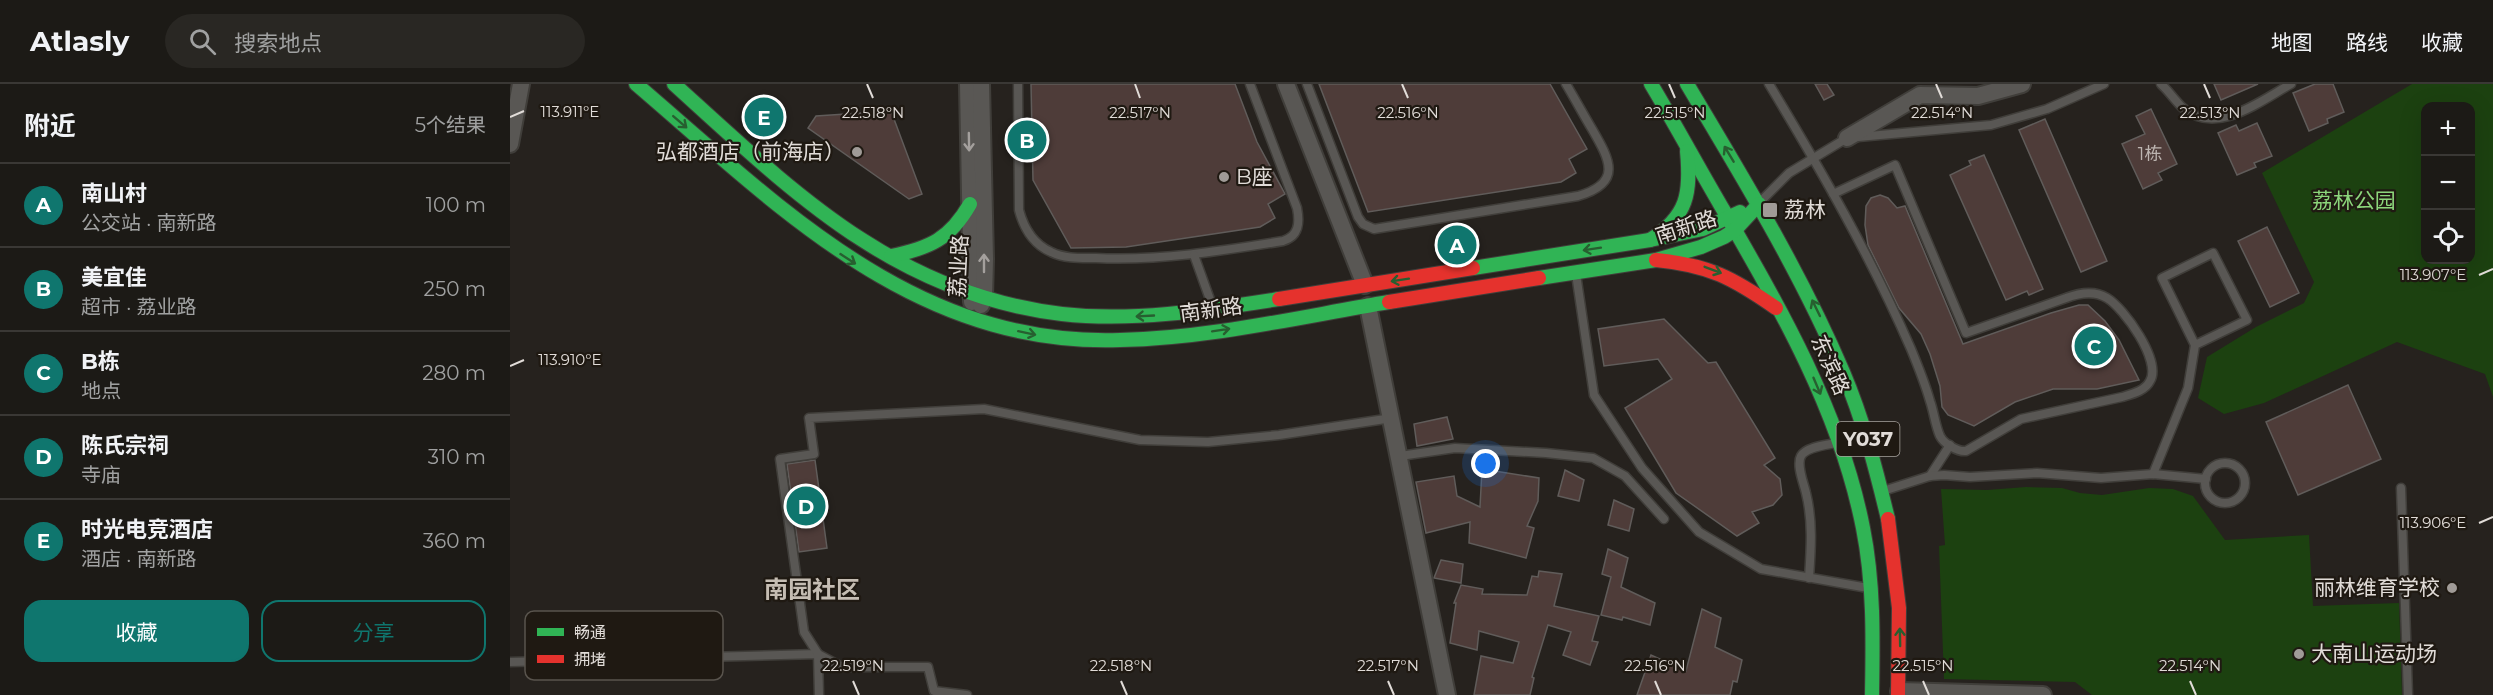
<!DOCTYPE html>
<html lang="zh">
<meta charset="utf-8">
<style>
body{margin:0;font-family:Montserrat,"Noto Sans SC",sans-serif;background:#292723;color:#f1f3f6}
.controls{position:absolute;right:18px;top:18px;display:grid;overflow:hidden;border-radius:12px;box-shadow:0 6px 24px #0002}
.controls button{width:54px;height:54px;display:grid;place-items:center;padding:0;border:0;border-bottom:2px solid #3a3835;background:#1c1a16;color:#f1f3f6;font:30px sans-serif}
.you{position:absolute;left:976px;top:380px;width:21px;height:21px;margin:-15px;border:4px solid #fff;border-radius:50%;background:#1a73e8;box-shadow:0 0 0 9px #1a73e833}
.badge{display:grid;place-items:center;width:39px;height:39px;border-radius:50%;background:#0f766e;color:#fff;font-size:20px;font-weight:700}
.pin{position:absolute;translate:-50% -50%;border:3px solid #fff;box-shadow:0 2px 6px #0006}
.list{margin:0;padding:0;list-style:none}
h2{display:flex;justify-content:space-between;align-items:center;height:78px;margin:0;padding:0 24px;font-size:26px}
h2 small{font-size:20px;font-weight:400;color:#a0a1a1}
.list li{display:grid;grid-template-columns:39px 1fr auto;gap:18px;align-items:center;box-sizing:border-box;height:84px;padding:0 24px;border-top:2px solid #3a3835}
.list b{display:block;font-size:22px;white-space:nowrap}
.list p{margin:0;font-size:20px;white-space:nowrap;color:#a0a1a1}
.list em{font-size:20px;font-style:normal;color:#a0a1a1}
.actions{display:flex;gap:12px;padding:18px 24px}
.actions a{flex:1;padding:14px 0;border:2px solid #0f766e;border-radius:18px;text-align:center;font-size:21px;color:#0f766e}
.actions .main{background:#0f766e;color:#fff}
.icon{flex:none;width:33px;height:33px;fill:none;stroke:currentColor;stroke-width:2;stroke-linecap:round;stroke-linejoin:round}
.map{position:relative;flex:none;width:1983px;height:611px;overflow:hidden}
header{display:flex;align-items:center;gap:36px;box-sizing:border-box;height:84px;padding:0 30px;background:#1c1a16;border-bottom:2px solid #3a3835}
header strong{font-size:28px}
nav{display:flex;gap:33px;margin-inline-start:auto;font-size:21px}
.search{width:420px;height:54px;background:#292723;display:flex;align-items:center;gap:15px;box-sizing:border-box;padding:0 21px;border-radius:33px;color:#a0a1a1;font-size:22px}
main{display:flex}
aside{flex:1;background:#1c1a16}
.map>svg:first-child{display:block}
.green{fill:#1c4110;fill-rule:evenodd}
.building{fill:#4e3c39;stroke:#605c5a;stroke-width:1.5}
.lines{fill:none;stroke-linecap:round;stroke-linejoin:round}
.lane-casing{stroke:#403e3a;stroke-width:11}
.street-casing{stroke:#403e3a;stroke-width:20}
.fast-casing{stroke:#403e3a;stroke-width:16}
.jam-casing{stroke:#403e3a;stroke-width:16}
.lane{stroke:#595754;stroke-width:8}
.street{stroke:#595754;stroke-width:16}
.fast{stroke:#30b455;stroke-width:14}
.jam{stroke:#e5322d;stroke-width:14}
.oneway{stroke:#275f30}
.oneway2{stroke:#a4a09d}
.ticks{fill:none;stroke:#e1dcd8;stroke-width:2}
.poi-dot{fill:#a09b97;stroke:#1f1912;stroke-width:2}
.labels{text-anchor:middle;stroke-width:4.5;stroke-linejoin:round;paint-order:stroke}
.number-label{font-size:18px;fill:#bcb4b0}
.shield{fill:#1f1912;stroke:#a7a29d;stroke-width:1.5}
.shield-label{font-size:20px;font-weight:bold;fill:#e1dcd8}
.poi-label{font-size:21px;fill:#e1dcd8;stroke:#1f1912;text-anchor:start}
.park-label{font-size:21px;fill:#8cd67b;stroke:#1f1912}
.street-label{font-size:21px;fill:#e1dcd8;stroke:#1f1912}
.quarter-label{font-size:24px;font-weight:bold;fill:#c5bdb3;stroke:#1f1912}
.key{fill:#1f1912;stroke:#59544d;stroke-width:1.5}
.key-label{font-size:16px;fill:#e1dcd8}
.ticks-label{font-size:15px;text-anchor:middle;fill:#e1dcd8;stroke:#1f1912;stroke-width:4.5;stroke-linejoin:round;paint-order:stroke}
</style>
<header>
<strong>Atlasly</strong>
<div class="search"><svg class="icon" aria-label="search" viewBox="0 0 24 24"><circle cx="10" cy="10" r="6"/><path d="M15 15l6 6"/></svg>搜索地点</div>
<nav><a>地图</a><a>路线</a><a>收藏</a></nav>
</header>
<main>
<aside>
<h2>附近<small>5个结果</small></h2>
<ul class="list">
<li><span class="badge">A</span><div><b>南山村</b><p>公交站 · 南新路</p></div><em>100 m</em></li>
<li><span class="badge">B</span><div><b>美宜佳</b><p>超市 · 荔业路</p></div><em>250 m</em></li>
<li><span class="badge">C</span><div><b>B栋</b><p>地点</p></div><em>280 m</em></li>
<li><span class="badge">D</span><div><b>陈氏宗祠</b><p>寺庙</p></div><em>310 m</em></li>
<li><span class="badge">E</span><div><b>时光电竞酒店</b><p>酒店 · 南新路</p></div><em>360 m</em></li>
</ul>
<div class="actions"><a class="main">收藏</a><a>分享</a></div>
</aside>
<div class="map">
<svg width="1983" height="611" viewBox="0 0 1983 611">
<rect width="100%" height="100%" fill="#26221e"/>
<g class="green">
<path d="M1902,0H1983V313L1975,290L1887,258L1754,319L1714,330L1688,314L1697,273L1746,243L1794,219L1804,198L1752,89ZM1916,22H1960V176H1916Z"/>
<path d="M1516,403L1552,404L1570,409L1592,411L1639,404L1663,405L1683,412L1715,456L1799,451L1803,522L1889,519L1892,611H1582L1565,598L1434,595L1429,462L1435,461L1431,405L1477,406Z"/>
</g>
<g class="building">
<path d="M521,0H725L747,58L775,110L758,120L765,134L750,143L616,163L561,164L523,96Z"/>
<path d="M809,0H1040L1077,65L1059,75L1066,89L1051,98L858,128Z"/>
<path d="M1305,0H1317L1324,11L1314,16Z"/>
<path d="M1704,0H1748L1711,16Z"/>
<path d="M1805,0H1823L1834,28L1817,35L1818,39L1799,47L1783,9Z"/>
<path d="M1641,25L1667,80L1648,89L1652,96L1633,105L1612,60L1635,50L1626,32Z"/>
<path d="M381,27L412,110L399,115L298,44L306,32Z"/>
<path d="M1535,35L1597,177L1571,188L1509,46Z"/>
<path d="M1747,39L1762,72L1744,79L1746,83L1727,91L1708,49L1726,41L1729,47Z"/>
<path d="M1474,71L1533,205L1519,211L1517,207L1496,216L1440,91L1461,81L1459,77Z"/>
<path d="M1370,111L1378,114L1387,124L1395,122L1453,260L1541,229L1569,221H1578L1595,237L1609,256L1629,296L1587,305H1543L1505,318L1464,342L1438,331L1432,323L1430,302L1420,270L1411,250L1389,224L1358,161L1355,141L1356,122L1361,114Z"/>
<path d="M1757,143L1789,209L1760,223L1728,157Z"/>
<path d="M1154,235L1198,279L1206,278L1265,374L1254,381L1270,395L1272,411L1263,421L1242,428L1249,439L1227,452L1166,409L1115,324L1162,295L1148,275L1094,282L1088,245Z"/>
<path d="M1838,301L1871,375L1788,411L1756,338Z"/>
<path d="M937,333L943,355L907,362L904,340Z"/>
<path d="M305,376L317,464L289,468L277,380Z"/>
<path d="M972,385L1029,394L1028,417L1017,442L1024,444L1016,474L959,459L960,438L916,449L906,398L944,392L947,412L970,423Z"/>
<path d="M1055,386L1074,396L1069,417L1048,412Z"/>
<path d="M1104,416L1124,425L1119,447L1098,441Z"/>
<path d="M1098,465L1118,474L1111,503L1145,519L1140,541L1113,533L1112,536L1091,531L1101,493L1092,490Z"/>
<path d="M931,476L953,480L951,499L924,494Z"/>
<path d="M1029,487L1052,490L1044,522L1089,532L1082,557L1088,558L1080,581L1053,571L1061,548L1038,541L1022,593L1024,594L1020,611H964L971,572L1003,579L1009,558L969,547L967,566L940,559L946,519H944L951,501L973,505L972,510L1017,511L1022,492L1028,493Z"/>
<path d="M1192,525L1211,534L1205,563L1232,576L1227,598L1223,597L1220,611H1127L1141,571L1176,587Z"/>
</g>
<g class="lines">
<g class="lane-casing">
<g id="lane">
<path d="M508,0L509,126C514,145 523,160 541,168C555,175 571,174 586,174C649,177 711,167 773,157C789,152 790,139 787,124L740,0"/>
<path d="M797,0L848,133L853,140L864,145L1068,112C1113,99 1100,76 1082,45C1073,30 1065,15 1056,0"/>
<path d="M1259,0C1311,86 1361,173 1401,265C1408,282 1415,299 1420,317C1424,328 1425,341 1430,352C1434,360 1448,368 1456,367L1511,335L1612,313C1622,310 1635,307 1640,297C1652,277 1614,224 1597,214C1584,206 1569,209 1556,214L1456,249L1385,81L1323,110"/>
<path d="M1651,0C1659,7 1665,17 1673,24C1707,52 1750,17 1781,0"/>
<path d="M1251,117L1279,89L1337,54L1481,41L1537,25L1594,0"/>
<path d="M684,171L702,221"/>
<path d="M1066,190L1084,311L1132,384L1189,448L1251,485L1358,504"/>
<path d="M890,372L945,364L1036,369L1083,374L1115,392L1154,435"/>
<circle cx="1715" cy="399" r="20"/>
<path d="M1643,390L1678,304L1685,261L1737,236L1703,169L1652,194L1685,261"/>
<path d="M1420,392L1440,361"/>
<path d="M1891,404L1898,611"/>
<path d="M1373,407L1420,392L1434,391L1460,393L1527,389L1591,394L1643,390L1696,395"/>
<path d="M1299,494C1301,465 1303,437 1296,409C1294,400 1286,381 1291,372C1296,363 1316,361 1326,359"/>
<path d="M0,578L308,570L332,583H418L424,607L457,611"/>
<path d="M309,611L308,570L294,548L270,375L304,370L299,334L474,325L630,356L698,358L769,351L882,334"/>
</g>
</g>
<g class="street-casing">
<g id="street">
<path d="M458,0L462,218"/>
<path d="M776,0L855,201"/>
<path d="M1337,54L1410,11L1468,12L1512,0"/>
<path d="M0,60L11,0"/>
<path d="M471,221L474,213L475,175L471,0"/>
<path d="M858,222L937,611"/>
<path d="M1389,607L1533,611"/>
</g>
</g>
<g class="fast-casing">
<g id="fast">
<path d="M126,0C270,123 405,263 610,256C701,254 789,233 879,218"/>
<path d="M164,0C282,107 385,210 552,230C624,238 698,226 769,215"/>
<path d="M1141,0C1165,40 1187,81 1211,122C1270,224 1330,327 1353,444C1364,499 1363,555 1362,611"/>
<path d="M1177,0C1233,94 1290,187 1333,288C1353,335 1366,385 1378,435"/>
<path d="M1140,156C1178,132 1181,109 1177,67"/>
<path d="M381,172C420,164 440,155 460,120"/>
<path d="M963,184L1140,156L1193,145L1230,128"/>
<path d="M1029,194L1146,176L1191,163L1214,153L1225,146L1249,120"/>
</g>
</g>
<g class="jam-casing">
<g id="jam">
<path d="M1146,176C1199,181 1223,194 1266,224"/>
<path d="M769,215L963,184"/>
<path d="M879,218L1029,194"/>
<path d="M1378,435L1389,524L1388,611"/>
</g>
</g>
<use href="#lane" class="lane"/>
<use href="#street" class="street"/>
<use href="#fast" class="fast"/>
<use href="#jam" class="jam"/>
</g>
<defs><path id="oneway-shaft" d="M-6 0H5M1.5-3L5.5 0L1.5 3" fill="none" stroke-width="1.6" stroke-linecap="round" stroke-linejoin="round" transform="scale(1.5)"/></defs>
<g class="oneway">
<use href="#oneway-shaft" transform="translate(170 38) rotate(41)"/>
<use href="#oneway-shaft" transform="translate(1219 70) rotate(-121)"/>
<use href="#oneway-shaft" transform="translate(1082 165) rotate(171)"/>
<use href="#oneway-shaft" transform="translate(338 175) rotate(33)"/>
<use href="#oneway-shaft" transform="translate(1203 186) rotate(21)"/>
<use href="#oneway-shaft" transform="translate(890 196) rotate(171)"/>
<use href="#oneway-shaft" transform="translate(1306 224) rotate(-116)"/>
<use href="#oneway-shaft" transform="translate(635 232) rotate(177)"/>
<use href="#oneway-shaft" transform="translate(711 246) rotate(-9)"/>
<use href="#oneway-shaft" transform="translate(517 249) rotate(12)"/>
<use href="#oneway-shaft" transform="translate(1307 302) rotate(67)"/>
<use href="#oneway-shaft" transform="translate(1390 553) rotate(-91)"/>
</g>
<g class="oneway2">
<use href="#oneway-shaft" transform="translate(459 58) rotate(89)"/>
<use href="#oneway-shaft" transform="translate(474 179) rotate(-90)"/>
</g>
<path class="ticks" d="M357,0L363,14M625,0L630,14M892,0L898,14M1159,0L1165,14M1426,0L1432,14M1694,0L1700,14M0,33L14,27M1969,191L1983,185M0,282L14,276M1969,439L1983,433M343,597L349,611M611,597L617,611M878,597L884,611M1145,597L1151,611M1413,597L1419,611M1680,597L1686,611"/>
<g class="poi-dot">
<circle cx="347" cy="68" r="6"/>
<circle cx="714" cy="93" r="6"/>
<rect x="1252" y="118" width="16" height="16" rx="3"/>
<circle cx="1942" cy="504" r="6"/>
<circle cx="1789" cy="570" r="6"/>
</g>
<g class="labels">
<g class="number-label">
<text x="1640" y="76">1栋</text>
</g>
<rect class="shield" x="1326.5" y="338" width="63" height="34" rx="4.5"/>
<g class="shield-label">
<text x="1358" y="362">Y037</text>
</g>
<g class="poi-label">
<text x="335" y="75" text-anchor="end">弘都酒店（前海店）</text>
<text x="726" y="100">B座</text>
<text x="1274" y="133">荔林</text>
<text x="1930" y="511" text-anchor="end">丽林维育学校</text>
<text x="1801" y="577">大南山运动场</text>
</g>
<g class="park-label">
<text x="1844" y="124">荔林公园</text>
</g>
<g class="street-label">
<text transform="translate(1176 143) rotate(-18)" y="7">南新路</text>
<text transform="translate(449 182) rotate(-87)" y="7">荔业路</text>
<text transform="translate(701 226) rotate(-8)" y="7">南新路</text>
<text transform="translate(1320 281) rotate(66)" y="7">东滨路</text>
</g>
<g class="quarter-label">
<text x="302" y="514">南园社区</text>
</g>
</g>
<rect x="15" y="527" width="198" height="69" rx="9" class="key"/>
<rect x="27" y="544" width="27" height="8" fill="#30b455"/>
<rect x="27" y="571" width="27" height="8" fill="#e5322d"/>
<g class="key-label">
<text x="64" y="554">畅通</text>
<text x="64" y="581">拥堵</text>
</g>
<g class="ticks-label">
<text x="60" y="33">113.911°E</text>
<text x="363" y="34">22.518°N</text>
<text x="630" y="34">22.517°N</text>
<text x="898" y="34">22.516°N</text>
<text x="1165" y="34">22.515°N</text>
<text x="1432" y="34">22.514°N</text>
<text x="1700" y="34">22.513°N</text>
<text x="1923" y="196">113.907°E</text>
<text x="60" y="281">113.910°E</text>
<text x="1923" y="444">113.906°E</text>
<text x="343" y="587">22.519°N</text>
<text x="611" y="587">22.518°N</text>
<text x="878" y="587">22.517°N</text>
<text x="1145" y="587">22.516°N</text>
<text x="1413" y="587">22.515°N</text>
<text x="1680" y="587">22.514°N</text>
</g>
</svg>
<div class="controls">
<button>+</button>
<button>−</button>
<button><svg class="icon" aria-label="locate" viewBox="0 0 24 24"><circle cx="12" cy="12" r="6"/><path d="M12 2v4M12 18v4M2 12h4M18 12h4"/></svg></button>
</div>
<div class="you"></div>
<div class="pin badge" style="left:947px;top:161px">A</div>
<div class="pin badge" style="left:517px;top:56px">B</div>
<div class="pin badge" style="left:1584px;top:262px">C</div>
<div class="pin badge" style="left:296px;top:422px">D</div>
<div class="pin badge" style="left:254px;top:33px">E</div>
</div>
</main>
